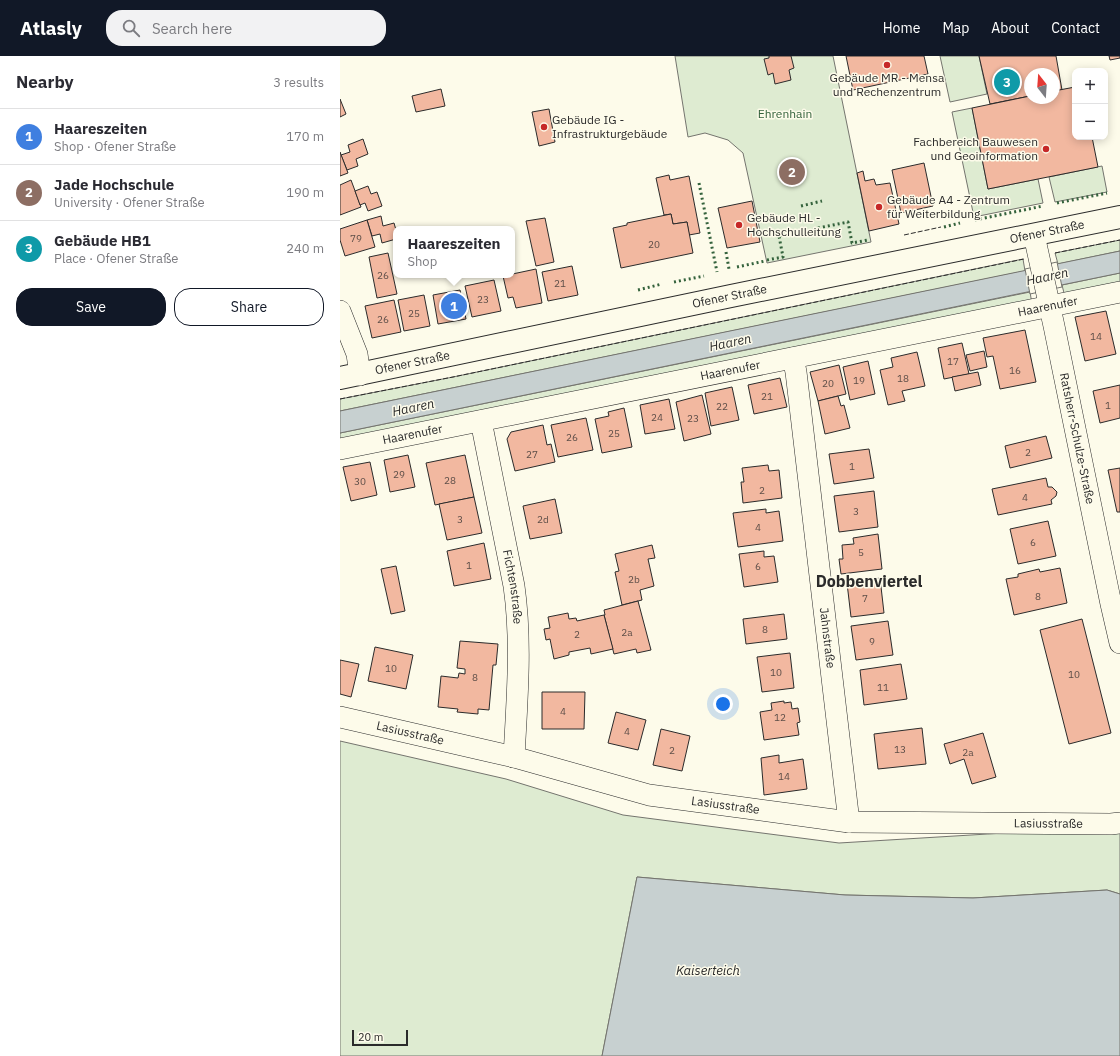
<!DOCTYPE html>
<meta charset="utf-8">
<style>
body{margin:0;font-family:"IBM Plex Sans",sans-serif;background:#f2f2f3;color:#2b2b33}
.controls{position:absolute;right:12px;top:12px;display:grid;overflow:hidden;border-radius:8px;box-shadow:0 2px 10px #0003}
.controls button{width:36px;height:36px;display:grid;place-items:center;padding:0;border:0;border-bottom:1px solid #e1e1e2;background:#fff;color:#2b2b33;font:20px sans-serif}
.compass{position:absolute;left:684px;top:12px;width:36px;height:36px;border-radius:50%;background:#fff;box-shadow:0 2px 10px #0003;rotate:343deg}
.scale{position:absolute;left:12px;bottom:10px;width:56px;box-sizing:border-box;padding-left:4px;border:2px solid #2b2b2b;border-top:0;font-size:11px;line-height:14px;white-space:nowrap;color:#2b2b2b;-webkit-text-stroke:3px #fdfbea;paint-order:stroke}
.you{position:absolute;left:383px;top:648px;width:14px;height:14px;margin:-10px;border:3px solid #fff;border-radius:50%;background:#1a73e8;box-shadow:0 0 0 6px #1a73e833}
.badge{display:grid;place-items:center;width:26px;height:26px;border-radius:50%;background:#111827;color:#fff;font-size:13px;font-weight:700}
.pin{position:absolute;translate:-50% -50%;border:2px solid #fff;box-shadow:0 1px 4px #0006}
.popup{position:absolute;left:53px;top:170px;width:122px;height:52px;box-sizing:border-box;display:grid;place-content:center;border-radius:8px;background:#fff;filter:drop-shadow(0 1px 3px #0005);font-size:13px;white-space:nowrap;color:#7c7c81}
.popup b{font-size:15px;color:#2b2b33}
.popup::after{content:'';position:absolute;left:50%;top:100%;margin-left:-8px;border:8px solid transparent;border-top-color:#fff}
.list{margin:0;padding:0;list-style:none}
h2{display:flex;justify-content:space-between;align-items:center;height:52px;margin:0;padding:0 16px;font-size:17px}
h2 small{font-size:13px;font-weight:400;color:#7c7c81}
.list li{display:grid;grid-template-columns:26px 1fr auto;gap:12px;align-items:center;box-sizing:border-box;height:56px;padding:0 16px;border-top:1px solid #e1e1e2}
.list b{display:block;font-size:15px;white-space:nowrap}
.list p{margin:0;font-size:13px;white-space:nowrap;color:#7c7c81}
.list em{font-size:13px;font-style:normal;color:#7c7c81}
.actions{display:flex;gap:8px;padding:12px 16px}
.actions a{flex:1;padding:9px 0;border:1px solid #111827;border-radius:16px;text-align:center;font-size:14px;color:#111827}
.actions .main{background:#111827;color:#fff}
.icon{flex:none;width:22px;height:22px;fill:none;stroke:currentColor;stroke-width:2;stroke-linecap:round;stroke-linejoin:round}
.map{position:relative;flex:none;width:780px;height:1000px;overflow:hidden}
header{display:flex;align-items:center;gap:24px;box-sizing:border-box;height:56px;padding:0 20px;background:#111827;color:#fff}
header strong{font-size:19px}
nav{display:flex;gap:22px;margin-inline-start:auto;font-size:14px}
.search{width:280px;height:36px;background:#f2f2f3;display:flex;align-items:center;gap:10px;box-sizing:border-box;padding:0 14px;border-radius:16px;color:#7c7c81;font-size:15px}
main{display:flex}
aside{flex:1;background:#fff}
.map>svg:first-child{display:block}
.green{fill:#deebd1;stroke:#74746e}
.water{fill:#c7d0d0;stroke:#74746e}
.pier{fill:#fdfbea;stroke:#74746e}
.building{fill:#f2b8a0;stroke:#2b2b2b}
.lines{fill:none;stroke-linecap:round;stroke-linejoin:round}
.minor-casing{stroke:#2b2b2b;stroke-width:22}
.major-casing{stroke:#2b2b2b;stroke-width:24}
.minor{stroke:#fdfbea;stroke-width:21}
.major{stroke:#fdfbea;stroke-width:22}
.hedge{stroke:#34623c;stroke-width:3;stroke-dasharray:2 3;stroke-linecap:butt}
.fence{stroke:#2b2b2b;stroke-width:1;stroke-dasharray:5 2;stroke-linecap:butt}
.poi-dot{fill:#c62828;stroke:#fdfbea;stroke-width:1.5}
.labels{text-anchor:middle;stroke-width:3;stroke-linejoin:round;paint-order:stroke}
.number-label{font-size:10px;fill:#5d4e48}
.poi-label{font-size:12px;fill:#2b2b2b;stroke:#fdfbea;text-anchor:start}
.park-label{font-size:12px;fill:#34623c;stroke:#fdfbea}
.street-label{font-size:12px;fill:#2b2b2b;stroke:#fdfbea}
.water-label{font-size:13px;font-style:italic;fill:#2b2b2b;stroke:#fdfbea}
.district-label{font-size:16px;font-weight:bold;fill:#2b2b2b;stroke:#fdfbea}
</style>
<header>
<strong>Atlasly</strong>
<div class="search"><svg class="icon" aria-label="search" viewBox="0 0 24 24"><circle cx="10" cy="10" r="6"/><path d="M15 15l6 6"/></svg>Search here</div>
<nav><a>Home</a><a>Map</a><a>About</a><a>Contact</a></nav>
</header>
<main>
<aside>
<h2>Nearby<small>3 results</small></h2>
<ul class="list">
<li><span class="badge" style="background:#3f7fe0">1</span><div><b>Haareszeiten</b><p>Shop · Ofener Straße</p></div><em>170 m</em></li>
<li><span class="badge" style="background:#8d6e63">2</span><div><b>Jade Hochschule</b><p>University · Ofener Straße</p></div><em>190 m</em></li>
<li><span class="badge" style="background:#0f9aa8">3</span><div><b>Gebäude HB1</b><p>Place · Ofener Straße</p></div><em>240 m</em></li>
</ul>
<div class="actions"><a class="main">Save</a><a>Share</a></div>
</aside>
<div class="map">
<svg width="780" height="1000" viewBox="0 0 780 1000">
<rect width="100%" height="100%" fill="#fdfbea"/>
<g class="green">
<path d="M335,0H493L531,186L427,207L403,97L388,84L365,77L348,81Z"/>
<path d="M600,0H639L647,38L610,46Z"/>
<path d="M632,52L648,133L698,123L703,147L634,161L612,56Z"/>
<path d="M762,110L767,136L715,146L709,121Z"/>
<path d="M780,184V195L718,208L715,197Z"/>
<path d="M683,203L685,215L0,355V343L113,321Z"/>
<path d="M780,217V230L725,241L722,229Z"/>
<path d="M690,236L692,248L0,388V377Z"/>
<path d="M0,685L166,723L283,759L499,787L780,770V838L767,834L633,842L505,839L297,821L262,1000H0Z"/>
</g>
<g class="water">
<path d="M780,195V217L0,377V355Z"/>
<path d="M297,821L505,839L633,842L767,834L780,838V1000H262Z"/>
</g>
<path class="pier" d="M717,206L722,231L690,238L685,213Z"/>
<g class="building">
<path d="M429,0H451L454,12L449,14L451,24L435,28L433,17L428,19L424,3L429,2Z"/>
<path d="M506,0H584L588,18L513,34Z"/>
<path d="M639,0H716L722,34L714,35V18H690V40L650,48Z"/>
<path d="M769,0H780V2L770,4Z"/>
<path d="M735,31V81H752L758,111L648,133L632,52L690,40V42H714V35Z"/>
<path d="M101,33L105,50L76,56L72,40Z"/>
<path d="M0,43L6,58L0,61Z"/>
<path d="M209,53L215,86L199,90L192,56Z"/>
<path d="M23,83L28,98L16,103L18,110L7,114L1,99L10,96L8,89Z"/>
<path d="M0,96L8,117L0,120Z"/>
<path d="M584,107L593,150L561,157L552,114Z"/>
<path d="M523,115L525,125L534,123L536,129L550,127L559,168L529,175L517,117Z"/>
<path d="M329,119L330,124L349,120L360,177L349,179L347,166L333,168L331,158L324,159L316,122Z"/>
<path d="M11,124L21,151L0,159V129Z"/>
<path d="M28,130L31,138L37,136L42,150L28,155L25,147L20,149L15,135Z"/>
<path d="M412,145L420,186L387,192L378,152Z"/>
<path d="M331,158L333,168L347,166L353,197L281,212L273,172L287,169V167Z"/>
<path d="M41,160L43,170L54,167L56,174V183L42,187L40,178L32,180L27,164Z"/>
<path d="M205,162L214,206L196,210L186,165Z"/>
<path d="M27,164L35,191L5,200L0,184V173Z"/>
<path d="M48,197L57,238L37,242L29,201Z"/>
<path d="M232,210L238,239L208,245L202,216Z"/>
<path d="M196,213L202,247L176,252L173,241L168,242L163,220Z"/>
<path d="M154,224L161,255L132,261L125,230Z"/>
<path d="M120,234L126,263L98,268L93,239Z"/>
<path d="M84,239L90,270L64,275L58,244Z"/>
<path d="M54,244L61,276L32,282L25,250Z"/>
<path d="M766,255L776,298L745,305L735,261Z"/>
<path d="M685,274L696,326L660,333L653,300L647,301L643,282Z"/>
<path d="M622,287L629,318L604,323L598,292Z"/>
<path d="M644,295L647,311L630,315L626,299Z"/>
<path d="M577,296L585,330L562,335L565,345L548,349L540,314L553,311L551,302Z"/>
<path d="M528,305L535,338L510,344L503,311Z"/>
<path d="M499,309L506,338L478,345L470,316Z"/>
<path d="M638,316L641,329L615,335L612,321Z"/>
<path d="M440,322L447,351L414,358L408,329Z"/>
<path d="M780,329V362L760,367L753,335Z"/>
<path d="M392,331L399,364L371,370L365,337Z"/>
<path d="M362,339L371,378L344,385L336,346Z"/>
<path d="M498,340L501,350L504,349L510,372L485,378L478,345Z"/>
<path d="M329,343L335,373L305,378L300,349Z"/>
<path d="M284,352L292,391L262,397L255,363L269,360L268,356Z"/>
<path d="M246,362L253,394L218,401L211,369Z"/>
<path d="M203,369L207,389L211,388L215,406L175,415L167,383L171,376Z"/>
<path d="M706,380L712,402L670,412L665,390Z"/>
<path d="M529,393L534,422L494,428L489,398Z"/>
<path d="M68,399L75,431L50,436L44,404Z"/>
<path d="M125,399L134,441L95,449L86,407Z"/>
<path d="M30,406L37,439L11,445L3,411Z"/>
<path d="M428,409L429,415L439,414L442,442L403,447L401,426H404L402,412Z"/>
<path d="M780,412V456H777L768,414Z"/>
<path d="M706,422L708,431H712L717,436L716,440L711,444L712,448L658,459L652,433Z"/>
<path d="M534,435L538,471L499,476L494,440Z"/>
<path d="M134,441L142,477L107,484L99,448Z"/>
<path d="M215,443L222,477L190,483L183,450Z"/>
<path d="M426,453V457L439,455L443,485L398,491L393,457Z"/>
<path d="M708,465L716,500L678,508L670,473Z"/>
<path d="M538,478L542,513L501,518L499,503H503L502,489L514,488L513,482Z"/>
<path d="M144,487L151,523L114,530L107,495Z"/>
<path d="M312,489L315,502L308,503L314,530L300,534L302,544L282,549L275,516L279,515L275,498Z"/>
<path d="M424,495V501L434,500L438,526L404,531L399,498Z"/>
<path d="M56,510L65,555L51,558L41,513Z"/>
<path d="M720,512L727,547L674,559L666,523L678,521V518L699,513L700,516Z"/>
<path d="M540,522L544,557L511,561L507,527Z"/>
<path d="M298,545L311,594L297,597L296,593L274,598L264,559H265L264,554Z"/>
<path d="M228,557L229,563L236,562L237,565L264,559L273,593L251,598L250,592L229,596V599L214,603L210,583L206,584L204,573L210,572L208,561Z"/>
<path d="M444,558L447,583L406,588L403,563Z"/>
<path d="M742,563L771,677L729,688L700,574Z"/>
<path d="M548,565L553,599L516,604L511,570Z"/>
<path d="M120,585L158,588L156,609H153L149,654L138,653V658L117,656L118,653L98,651L101,620L118,622L119,617L125,618V613L117,612Z"/>
<path d="M35,591L73,599L66,633L28,625Z"/>
<path d="M450,597L454,632L422,636L417,601Z"/>
<path d="M0,604L19,608L11,641L0,638Z"/>
<path d="M561,608L567,643L524,649L520,614Z"/>
<path d="M202,636H245L244,673H202Z"/>
<path d="M444,645V647L451,646L452,653L458,652L460,666L457,667L459,679L424,684L420,656L432,654L431,647Z"/>
<path d="M276,656L306,664L298,694L268,687Z"/>
<path d="M582,672L586,708L538,713L534,678Z"/>
<path d="M321,673L350,680L342,715L313,709Z"/>
<path d="M643,677L656,721L632,728L624,703L610,708L604,688Z"/>
<path d="M439,699V707L463,703L467,733L424,739L421,702Z"/>
</g>
<g class="lines">
<g class="minor-casing">
<g id="minor">
<path id="s1" d="M694,179L714,270L771,548L780,587"/>
<path d="M0,255L17,298L20,319"/>
<path id="s2" d="M453,302L456,316L509,766"/>
<path id="s3" d="M141,365L174,530C182,586 177,644 174,701"/>
<path id="s4" d="M0,393L780,236"/>
<path id="s5" d="M0,661L174,701L309,739L509,766L771,768L780,767"/>
</g>
</g>
<g class="major-casing">
<g id="major">
<path id="s6" d="M0,322L391,240L780,161"/>
</g>
</g>
<use href="#minor" class="minor"/>
<use href="#major" class="major"/>
<g class="hedge">
<path d="M359,127L377,216"/>
<path d="M717,147L767,137"/>
<path d="M461,150L482,145"/>
<path d="M635,164L703,150"/>
<path d="M604,171L620,167"/>
<path d="M478,172L508,166L512,187L528,184"/>
<path d="M386,196L389,213"/>
<path d="M427,204L443,201L439,180L464,175"/>
<path d="M397,211L425,205"/>
<path d="M334,226L364,220"/>
<path d="M298,234L322,228"/>
</g>
<g class="fence">
<path d="M564,179L601,171"/>
<path d="M715,197L780,184"/>
<path d="M0,343L113,321L684,203"/>
</g>
</g>
<g class="poi-dot">
<circle cx="547" cy="9" r="4"/>
<circle cx="204" cy="71" r="4"/>
<circle cx="706" cy="93" r="4"/>
<circle cx="539" cy="151" r="4"/>
<circle cx="399" cy="169" r="4"/>
</g>
<g class="labels">
<g class="number-label">
<text x="16" y="186">79</text>
<text x="314" y="192">20</text>
<text x="43" y="223">26</text>
<text x="220" y="231">21</text>
<text x="143" y="247">23</text>
<text x="74" y="261">25</text>
<text x="43" y="267">26</text>
<text x="756" y="284">14</text>
<text x="613" y="309">17</text>
<text x="675" y="318">16</text>
<text x="563" y="326">18</text>
<text x="519" y="328">19</text>
<text x="488" y="331">20</text>
<text x="427" y="344">21</text>
<text x="768" y="353">1</text>
<text x="382" y="354">22</text>
<text x="317" y="365">24</text>
<text x="353" y="366">23</text>
<text x="274" y="381">25</text>
<text x="232" y="385">26</text>
<text x="688" y="400">2</text>
<text x="192" y="402">27</text>
<text x="512" y="414">1</text>
<text x="59" y="422">29</text>
<text x="110" y="428">28</text>
<text x="20" y="429">30</text>
<text x="422" y="438">2</text>
<text x="685" y="445">4</text>
<text x="516" y="459">3</text>
<text x="120" y="467">3</text>
<text x="203" y="467">2d</text>
<text x="418" y="475">4</text>
<text x="693" y="490">6</text>
<text x="521" y="500">5</text>
<text x="129" y="513">1</text>
<text x="418" y="514">6</text>
<text x="294" y="527">2b</text>
<text x="698" y="544">8</text>
<text x="525" y="546">7</text>
<text x="425" y="577">8</text>
<text x="287" y="580">2a</text>
<text x="237" y="582">2</text>
<text x="532" y="589">9</text>
<text x="51" y="616">10</text>
<text x="436" y="620">10</text>
<text x="734" y="622">10</text>
<text x="135" y="625">8</text>
<text x="543" y="635">11</text>
<text x="223" y="659">4</text>
<text x="440" y="665">12</text>
<text x="287" y="679">4</text>
<text x="560" y="697">13</text>
<text x="332" y="698">2</text>
<text x="628" y="700">2a</text>
<text x="444" y="724">14</text>
</g>
<g class="poi-label">
<text x="547" y="26" text-anchor="middle">Gebäude MR - Mensa<tspan x="547" dy="14">und Rechenzentrum</tspan></text>
<text x="212" y="68">Gebäude IG -<tspan x="212" dy="14">Infrastrukturgebäude</tspan></text>
<text x="698" y="90" text-anchor="end">Fachbereich Bauwesen<tspan x="698" dy="14">und Geoinformation</tspan></text>
<text x="547" y="148">Gebäude A4 - Zentrum<tspan x="547" dy="14">für Weiterbildung</tspan></text>
<text x="407" y="166">Gebäude HL -<tspan x="407" dy="14">Hochschulleitung</tspan></text>
</g>
<g class="park-label">
<text x="445" y="62">Ehrenhain</text>
</g>
<g class="street-label">
<text dy="4" stroke="none"><textPath href="#s6" startOffset="722">Ofener Straße</textPath></text>
<text dy="4" stroke="none"><textPath href="#s6" startOffset="398">Ofener Straße</textPath></text>
<text dy="4" stroke="none"><textPath href="#s4" startOffset="722">Haarenufer</textPath></text>
<text dy="4" stroke="none"><textPath href="#s6" startOffset="74">Ofener Straße</textPath></text>
<text dy="4" stroke="none"><textPath href="#s4" startOffset="398">Haarenufer</textPath></text>
<text dy="4" stroke="none"><textPath href="#s4" startOffset="74">Haarenufer</textPath></text>
<text dy="4" stroke="none"><textPath href="#s1" startOffset="208">Ratsherr-Schulze-Straße</textPath></text>
<text dy="4" stroke="none"><textPath href="#s3" startOffset="169">Fichtenstraße</textPath></text>
<text dy="4" stroke="none"><textPath href="#s2" startOffset="282">Jahnstraße</textPath></text>
<text dy="4" stroke="none"><textPath href="#s5" startOffset="72">Lasiusstraße</textPath></text>
<text dy="4" stroke="none"><textPath href="#s5" startOffset="396">Lasiusstraße</textPath></text>
<text dy="4" stroke="none"><textPath href="#s5" startOffset="720">Lasiusstraße</textPath></text>
</g>
<g class="water-label">
<text transform="translate(707 220) rotate(-12)" y="5">Haaren</text>
<text transform="translate(390 286) rotate(-12)" y="5">Haaren</text>
<text transform="translate(73 351) rotate(-12)" y="5">Haaren</text>
<text x="368" y="919">Kaiserteich</text>
</g>
<g class="district-label">
<text x="529" y="531">Dobbenviertel</text>
</g>
</g>
</svg>
<div class="controls">
<button>+</button>
<button>−</button>
</div>
<svg class="compass" viewBox="-18 -18 36 36"><path d="M0-13l5 13h-10z" fill="#e53935"/><path d="M0 13l5-13h-10z" fill="#7c7c81"/></svg>
<div class="scale">20 m</div>
<div class="you"></div>
<div class="pin badge" style="left:114px;top:250px;background:#3f7fe0">1</div>
<div class="popup"><b>Haareszeiten</b>Shop</div>
<div class="pin badge" style="left:452px;top:116px;background:#8d6e63">2</div>
<div class="pin badge" style="left:667px;top:26px;background:#0f9aa8">3</div>
</div>
</main>
